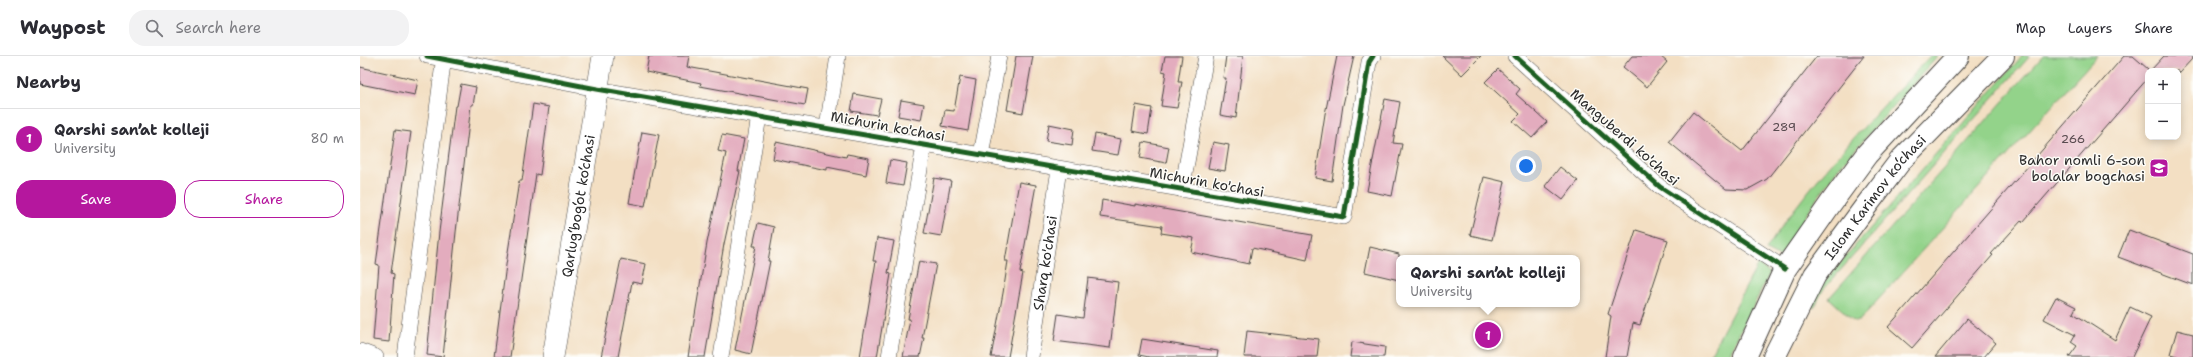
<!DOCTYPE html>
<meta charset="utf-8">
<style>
body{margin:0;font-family:"Shantell Sans",sans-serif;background:#f2f2f3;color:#2b2b33}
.controls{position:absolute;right:12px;top:12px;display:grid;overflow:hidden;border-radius:8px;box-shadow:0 2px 10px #0003}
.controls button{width:36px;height:36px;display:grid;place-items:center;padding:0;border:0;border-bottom:1px solid #e1e1e2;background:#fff;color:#2b2b33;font:20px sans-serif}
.you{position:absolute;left:1166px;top:110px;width:14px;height:14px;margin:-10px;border:3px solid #fff;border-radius:50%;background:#1a73e8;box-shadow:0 0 0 6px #1a73e833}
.badge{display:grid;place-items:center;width:26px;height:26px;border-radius:50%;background:#b5179e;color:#fff;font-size:13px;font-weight:700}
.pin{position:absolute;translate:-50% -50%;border:2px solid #fff;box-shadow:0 1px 4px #0006}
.popup{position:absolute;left:1036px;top:199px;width:184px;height:52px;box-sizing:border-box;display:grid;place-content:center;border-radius:8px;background:#fff;filter:drop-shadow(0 1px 3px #0005);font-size:13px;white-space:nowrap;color:#7c7c81}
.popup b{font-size:15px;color:#2b2b33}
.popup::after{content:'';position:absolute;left:50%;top:100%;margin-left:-8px;border:8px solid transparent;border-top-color:#fff}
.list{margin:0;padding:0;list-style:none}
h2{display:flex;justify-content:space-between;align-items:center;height:52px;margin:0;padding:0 16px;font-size:17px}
h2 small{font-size:13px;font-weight:400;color:#7c7c81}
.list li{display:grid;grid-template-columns:26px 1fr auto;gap:12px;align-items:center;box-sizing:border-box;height:60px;padding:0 16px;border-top:1px solid #e1e1e2}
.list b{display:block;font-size:15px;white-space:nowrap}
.list p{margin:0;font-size:13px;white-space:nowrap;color:#7c7c81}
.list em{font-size:13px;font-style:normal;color:#7c7c81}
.actions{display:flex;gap:8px;padding:12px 16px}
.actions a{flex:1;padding:9px 0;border:1px solid #b5179e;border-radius:16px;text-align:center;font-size:14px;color:#b5179e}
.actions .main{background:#b5179e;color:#fff}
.icon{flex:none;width:22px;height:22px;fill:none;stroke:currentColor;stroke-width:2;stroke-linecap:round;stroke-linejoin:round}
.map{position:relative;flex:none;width:1833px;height:301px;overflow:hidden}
header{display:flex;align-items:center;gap:24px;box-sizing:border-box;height:56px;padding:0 20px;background:#fff;border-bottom:1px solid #e1e1e2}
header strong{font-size:19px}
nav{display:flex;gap:22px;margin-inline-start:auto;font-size:14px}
.search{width:280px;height:36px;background:#f2f2f3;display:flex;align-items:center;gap:10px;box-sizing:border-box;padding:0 14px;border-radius:16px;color:#7c7c81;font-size:15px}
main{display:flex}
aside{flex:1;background:#fff}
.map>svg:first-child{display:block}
.green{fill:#93d38a;stroke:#5f7f5a}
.building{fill:#e3acbe}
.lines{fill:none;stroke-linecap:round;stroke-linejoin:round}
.street-casing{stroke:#494642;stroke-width:16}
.secondary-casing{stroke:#494642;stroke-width:22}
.primary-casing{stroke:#494642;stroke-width:24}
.street{stroke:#fff;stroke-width:15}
.secondary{stroke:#fff;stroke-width:21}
.primary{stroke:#fff;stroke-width:22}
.cycleway-casing{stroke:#fdfcf7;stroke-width:8}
.cycleway{stroke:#1b5e20;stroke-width:5}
.labels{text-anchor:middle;stroke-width:3;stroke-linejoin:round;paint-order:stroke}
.number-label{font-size:12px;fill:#594b50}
.street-label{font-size:14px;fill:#2b2b2b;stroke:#fdfcf7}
.poi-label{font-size:14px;fill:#2b2b2b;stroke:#fdfcf7;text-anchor:end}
</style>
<header>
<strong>Waypost</strong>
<div class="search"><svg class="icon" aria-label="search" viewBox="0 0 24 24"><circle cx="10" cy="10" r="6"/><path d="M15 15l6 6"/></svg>Search here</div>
<nav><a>Map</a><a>Layers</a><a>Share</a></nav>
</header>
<main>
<aside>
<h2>Nearby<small></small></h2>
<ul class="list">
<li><span class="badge">1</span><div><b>Qarshi san’at kolleji</b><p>University</p></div><em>80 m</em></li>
</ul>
<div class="actions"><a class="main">Save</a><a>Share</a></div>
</aside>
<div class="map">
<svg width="1833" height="301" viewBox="0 0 1833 301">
<rect width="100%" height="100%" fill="#fdfcf7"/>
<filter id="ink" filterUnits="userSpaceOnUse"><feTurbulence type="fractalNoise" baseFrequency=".025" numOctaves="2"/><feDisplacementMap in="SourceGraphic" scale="8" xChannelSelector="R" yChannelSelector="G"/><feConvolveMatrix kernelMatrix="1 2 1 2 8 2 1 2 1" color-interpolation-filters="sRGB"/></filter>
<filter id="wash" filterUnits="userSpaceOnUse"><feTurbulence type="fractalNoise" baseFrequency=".012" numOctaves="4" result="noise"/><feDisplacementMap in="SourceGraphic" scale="16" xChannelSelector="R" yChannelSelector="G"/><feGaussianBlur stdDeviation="0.9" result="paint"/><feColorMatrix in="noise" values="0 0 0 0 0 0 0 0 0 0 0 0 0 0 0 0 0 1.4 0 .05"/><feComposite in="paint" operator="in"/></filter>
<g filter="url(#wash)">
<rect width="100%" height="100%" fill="#f3dfc3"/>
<g class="green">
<path d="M1570,0H1578L1477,114L1451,151L1420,201L1406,194C1452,122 1513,62 1570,0Z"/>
<path d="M1662,0H1670L1463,234L1454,252L1450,249L1460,231L1492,193Z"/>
<path d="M1683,0H1737L1499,265H1494L1469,242Z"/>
<path d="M1398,208L1410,217L1373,290L1369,301H1349Z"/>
</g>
<g id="blocks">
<g class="building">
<path d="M289,0H329L327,11L448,33L445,49L340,30L341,27L286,16Z"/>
<path d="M656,0H673L663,57L647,54Z"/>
<path d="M805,0H822L818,26H822L817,52L801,50L806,16L802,15Z"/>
<path d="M866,0H883L876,62L860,59L866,22H863Z"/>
<path d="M977,0H994L983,49L972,125L955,122L965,58Z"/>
<path d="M1082,0H1121L1102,19Z"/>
<path d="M1272,0H1300L1307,6L1287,31L1263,11Z"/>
<path d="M1457,0H1504L1407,123L1387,134L1366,133L1309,86L1333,56L1382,95Z"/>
<path d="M1764,0H1773L1788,13V22L1663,166L1662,164L1631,198L1633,199L1552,292L1528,271Z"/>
<path d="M1804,0H1833V2L1819,17L1818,15H1790Z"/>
<path d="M0,11L58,24L55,39L0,28Z"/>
<path d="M1138,13L1160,33L1156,38L1187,66L1172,82L1153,65L1160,58L1125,26Z"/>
<path d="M600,21L616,24L608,75L582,70L585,54L594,55Z"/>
<path d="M101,28L116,31L113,49H111L96,176L83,301L67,299L79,176L95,50H97Z"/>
<path d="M494,38L521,43L517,59L491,55Z"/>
<path d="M1025,43L1040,46L1033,87L1042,88L1032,140L1007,135Z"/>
<path d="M541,44L564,48L561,64L538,60Z"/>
<path d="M173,48L189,51L184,90L180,119L176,118L150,301H134L146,209L159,125H162Z"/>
<path d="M776,49L792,52L788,78L772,75Z"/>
<path d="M689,68L714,73L712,89L686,85Z"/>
<path d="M35,74L51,76L31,217L34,218L29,286L13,284L19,209L16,208Z"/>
<path d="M282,76L299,79L285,150L269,147Z"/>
<path d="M735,78L761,83L758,99L732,95Z"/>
<path d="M362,79L384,83L378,115H380L364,188L345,301H328L347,187L366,97L358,95Z"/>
<path d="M416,86L486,101L487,98L509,102L506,119L467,111V114L413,103Z"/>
<path d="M783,86L809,91L806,107L780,102Z"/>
<path d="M853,86L869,89L865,115L848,112Z"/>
<path d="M530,104L547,107L543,130L526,127Z"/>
<path d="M1200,111L1218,125L1203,144L1185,130Z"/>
<path d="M1124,121L1145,126L1132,184L1110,179Z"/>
<path d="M574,122L591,125L581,180L564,177Z"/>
<path d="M659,126L676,129L660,216L663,217L648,301H631L643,237L648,205H645Z"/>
<path d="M742,144L775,150V148L952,179L947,204L892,192L889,208L831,196L834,182L801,177L802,170L740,161Z"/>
<path d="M398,167L414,171L408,205H410L391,298L375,294L396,190H393Z"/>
<path d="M1276,174L1308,184L1280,269L1273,267L1267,301H1245L1251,260L1248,258Z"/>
<path d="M1769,174L1833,198V229L1758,201Z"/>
<path d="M517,182L534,185L528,217L531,218L517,301H500L516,205H513Z"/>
<path d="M1010,191L1039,198V224L1005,216Z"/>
<path d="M261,203L286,208L282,228L272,226L258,301H241Z"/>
<path d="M559,205L576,208L562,282H564L560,301H543L550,263H548Z"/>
<path d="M728,222L758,226L750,292L694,285L698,258L723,262Z"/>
<path d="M1696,241L1716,251L1713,257L1755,284L1770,251L1791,261L1772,301H1709L1717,290L1711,286L1715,279L1684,263Z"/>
<path d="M1607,263L1636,287L1624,301H1575Z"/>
<path d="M1817,274L1833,278V301H1820L1810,298Z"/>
<path d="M887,275L959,283L957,301H884Z"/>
<path d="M782,283L858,295L857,301H789L779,299Z"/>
<path d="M992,286L1025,291L1024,301H990Z"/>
</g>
</g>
</g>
<g filter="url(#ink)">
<use href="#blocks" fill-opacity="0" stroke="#494642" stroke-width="1"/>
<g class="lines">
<g class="street-casing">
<g id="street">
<path d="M67,0L237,33L984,161L1009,6L1013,0"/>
<path d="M1155,0L1300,131L1425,213"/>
<path d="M467,72L478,0"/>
<path d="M621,99L639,0"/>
<path d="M822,134L846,0"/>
<path d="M0,295L16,301"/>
<path d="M45,301L84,0"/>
<path d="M361,301L399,60"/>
<path d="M529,301L564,89"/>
<path id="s1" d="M671,301L699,113"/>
</g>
</g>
<g class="secondary-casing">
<g id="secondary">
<path id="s2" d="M193,301L243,0"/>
</g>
</g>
<g class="primary-casing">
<g id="primary">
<path d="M1385,301L1425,213L1471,147L1507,98L1598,0"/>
<path id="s3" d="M1414,301L1455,219L1503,154L1541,104L1643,0"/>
</g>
</g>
<use href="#street" class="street"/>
<use href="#secondary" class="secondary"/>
<use href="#primary" class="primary"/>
<g class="cycleway-casing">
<g id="cycleway">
<path d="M67,0L237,33L984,161L1009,6L1013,0"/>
<path d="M1155,0L1300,131L1425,213"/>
</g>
</g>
<use href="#cycleway" class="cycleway"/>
</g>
</g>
<defs>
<g id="school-square" transform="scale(1)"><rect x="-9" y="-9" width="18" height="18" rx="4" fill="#b5179e" stroke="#fdfcf7"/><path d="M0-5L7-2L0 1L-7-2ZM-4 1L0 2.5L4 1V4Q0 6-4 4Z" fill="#fff"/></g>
</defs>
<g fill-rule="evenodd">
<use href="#school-square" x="1799" y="112"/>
</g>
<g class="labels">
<g class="number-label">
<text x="1424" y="75">289</text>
<text x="1713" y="87">266</text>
</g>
<g class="street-label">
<text transform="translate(528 70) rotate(10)" y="5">Michurin ko'chasi</text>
<text transform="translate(1265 81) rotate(41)" y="5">Manguberdi ko'chasi</text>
<text transform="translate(847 126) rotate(10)" y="5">Michurin ko'chasi</text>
<text dy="5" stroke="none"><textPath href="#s3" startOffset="190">Islom Karimov ko‘chasi</textPath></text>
<text dy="5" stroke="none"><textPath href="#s2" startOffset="153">Qarlug‘bog‘ot ko‘chasi</textPath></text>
<text dy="5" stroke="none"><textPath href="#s1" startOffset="95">Sharq ko'chasi</textPath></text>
</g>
<g class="poi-label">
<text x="1785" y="109">Bahor nomli 6-son<tspan x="1785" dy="16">bolalar bogchasi</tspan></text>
</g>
</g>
</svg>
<div class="controls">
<button>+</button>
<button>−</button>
</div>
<div class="you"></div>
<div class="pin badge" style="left:1128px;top:279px">1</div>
<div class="popup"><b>Qarshi san’at kolleji</b>University</div>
</div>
</main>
